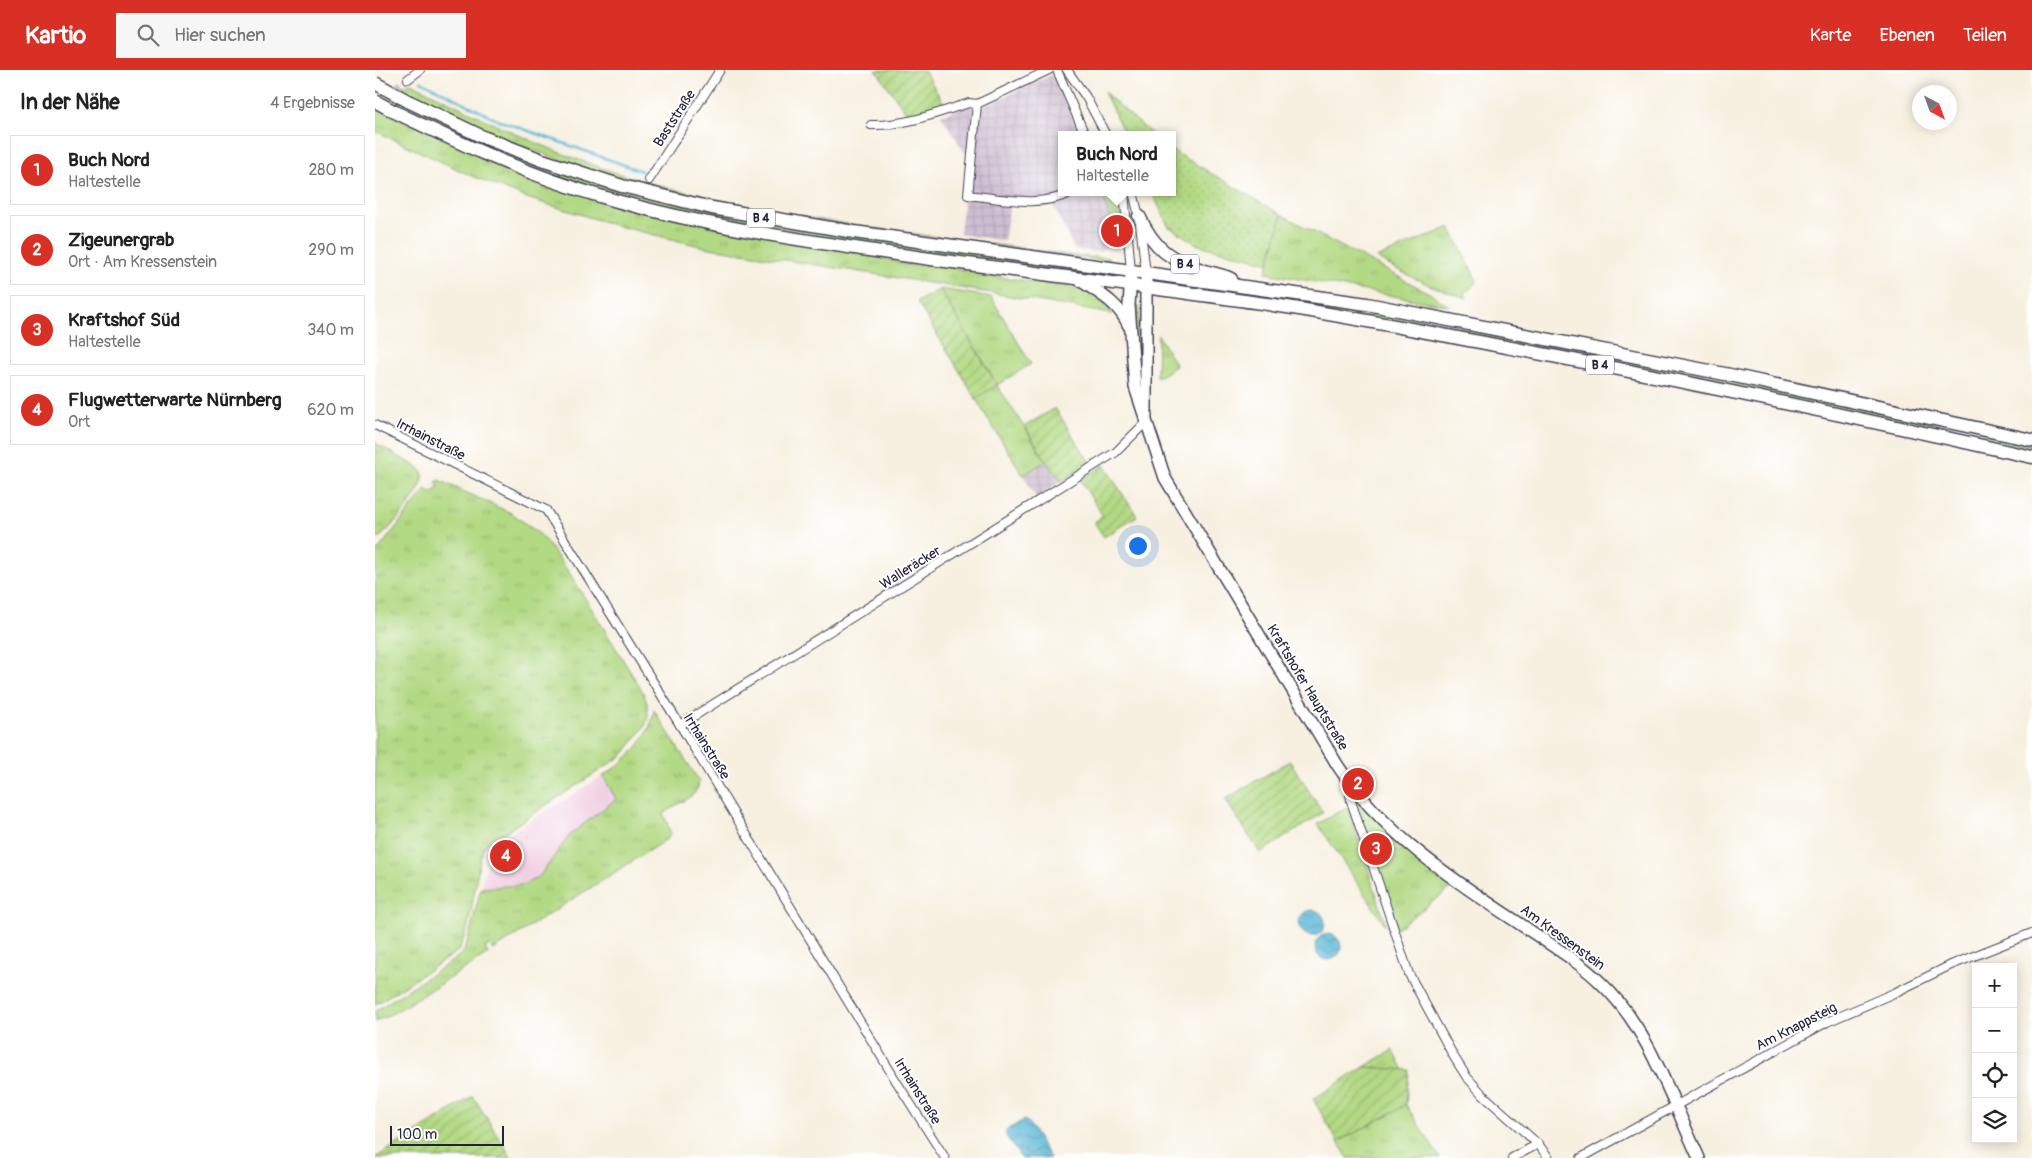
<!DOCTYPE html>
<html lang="de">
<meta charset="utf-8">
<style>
body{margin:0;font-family:Pangolin,sans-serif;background:#f6f6f6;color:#222}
.controls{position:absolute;right:15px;bottom:15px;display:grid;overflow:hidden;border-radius:0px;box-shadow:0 2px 12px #0003}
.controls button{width:45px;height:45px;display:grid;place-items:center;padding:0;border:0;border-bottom:1px solid #e0e0e0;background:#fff;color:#222;font:25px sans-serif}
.compass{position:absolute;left:1537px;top:15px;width:45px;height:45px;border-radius:50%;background:#fff;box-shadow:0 2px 12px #0003;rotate:139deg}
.scale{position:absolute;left:15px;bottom:12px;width:114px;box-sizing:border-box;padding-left:5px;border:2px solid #22223b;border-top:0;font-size:14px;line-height:18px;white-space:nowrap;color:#22223b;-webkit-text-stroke:4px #fff;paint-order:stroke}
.you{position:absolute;left:762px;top:475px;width:18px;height:18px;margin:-12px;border:4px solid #fff;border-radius:50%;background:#1a73e8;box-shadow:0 0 0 8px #1a73e833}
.badge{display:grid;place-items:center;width:32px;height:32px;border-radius:50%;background:#d93025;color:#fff;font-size:16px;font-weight:700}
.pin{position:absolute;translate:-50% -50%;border:2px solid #fff;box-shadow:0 1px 5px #0006}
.popup{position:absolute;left:683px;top:61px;width:118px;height:65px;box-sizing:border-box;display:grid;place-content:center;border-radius:0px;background:#fff;filter:drop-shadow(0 1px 4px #0005);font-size:16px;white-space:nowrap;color:#767676}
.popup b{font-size:19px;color:#222}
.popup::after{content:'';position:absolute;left:50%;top:100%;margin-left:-10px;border:10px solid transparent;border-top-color:#fff}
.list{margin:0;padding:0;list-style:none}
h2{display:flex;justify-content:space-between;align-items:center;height:65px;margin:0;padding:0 20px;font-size:21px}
h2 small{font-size:16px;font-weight:400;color:#767676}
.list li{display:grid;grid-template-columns:32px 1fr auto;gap:15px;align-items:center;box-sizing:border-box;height:70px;margin:0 10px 10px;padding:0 10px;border:1px solid #e0e0e0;border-radius:0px}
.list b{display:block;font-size:19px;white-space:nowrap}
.list p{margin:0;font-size:16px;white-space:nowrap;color:#767676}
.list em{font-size:16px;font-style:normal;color:#767676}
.icon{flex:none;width:28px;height:28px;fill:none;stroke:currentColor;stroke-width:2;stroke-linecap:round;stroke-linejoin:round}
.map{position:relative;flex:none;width:1657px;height:1088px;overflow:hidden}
header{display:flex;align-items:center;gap:30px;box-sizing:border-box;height:70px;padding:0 25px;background:#d93025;color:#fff}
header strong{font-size:24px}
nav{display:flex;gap:28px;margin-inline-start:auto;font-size:18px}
.search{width:350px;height:45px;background:#f6f6f6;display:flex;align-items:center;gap:12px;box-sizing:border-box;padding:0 18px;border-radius:0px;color:#767676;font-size:19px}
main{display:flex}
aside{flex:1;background:#fff}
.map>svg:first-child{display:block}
.built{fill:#f1d0e4}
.industrial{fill:url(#industrial-grid)}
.grass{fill:url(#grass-tufts);stroke:#6a7e5f}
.park{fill:url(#park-dots);stroke:#6a7e5f}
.garden{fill:url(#garden-furrows);stroke:#6a7e5f}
.water{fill:url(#water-waves);stroke:#3e6c89}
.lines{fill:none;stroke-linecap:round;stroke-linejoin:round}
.stream{stroke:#59b6d7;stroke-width:2.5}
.street-tunnel{stroke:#ccc7bf;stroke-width:8;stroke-dasharray:8 4;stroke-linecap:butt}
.street-casing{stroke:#424154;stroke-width:10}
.secondary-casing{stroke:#424154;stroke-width:14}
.primary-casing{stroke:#424154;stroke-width:15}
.street{stroke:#fff;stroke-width:8}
.secondary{stroke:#fff;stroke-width:11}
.primary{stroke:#fff;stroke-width:12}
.primary-bridge-casing{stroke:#424154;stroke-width:15;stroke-linecap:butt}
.primary-bridge{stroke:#fff;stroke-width:12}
.labels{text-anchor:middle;stroke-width:4;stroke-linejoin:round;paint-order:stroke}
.shield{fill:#fff;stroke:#646476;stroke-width:1}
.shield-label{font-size:12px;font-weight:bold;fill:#22223b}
.street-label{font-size:14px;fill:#22223b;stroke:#fff}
</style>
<header>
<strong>Kartio</strong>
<div class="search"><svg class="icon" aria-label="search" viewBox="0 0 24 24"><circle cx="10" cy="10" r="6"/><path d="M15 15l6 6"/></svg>Hier suchen</div>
<nav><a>Karte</a><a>Ebenen</a><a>Teilen</a></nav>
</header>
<main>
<aside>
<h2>In der Nähe<small>4 Ergebnisse</small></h2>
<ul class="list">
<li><span class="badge">1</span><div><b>Buch Nord</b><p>Haltestelle</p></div><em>280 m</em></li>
<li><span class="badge">2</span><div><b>Zigeunergrab</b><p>Ort · Am Kressenstein</p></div><em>290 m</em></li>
<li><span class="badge">3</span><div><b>Kraftshof Süd</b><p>Haltestelle</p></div><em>340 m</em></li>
<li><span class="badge">4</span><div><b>Flugwetterwarte Nürnberg</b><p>Ort</p></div><em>620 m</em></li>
</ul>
</aside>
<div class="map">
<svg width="1657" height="1088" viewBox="0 0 1657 1088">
<defs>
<pattern id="industrial-grid" width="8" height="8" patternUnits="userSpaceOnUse" patternTransform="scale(1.25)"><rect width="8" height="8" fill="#cebed1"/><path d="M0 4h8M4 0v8" fill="none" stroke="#b1a3b4"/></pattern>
<pattern id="grass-tufts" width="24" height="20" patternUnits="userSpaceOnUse" patternTransform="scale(1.25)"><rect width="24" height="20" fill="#b2d983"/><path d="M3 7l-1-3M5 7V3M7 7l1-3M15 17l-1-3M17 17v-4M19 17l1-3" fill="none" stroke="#99ba72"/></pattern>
<pattern id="park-dots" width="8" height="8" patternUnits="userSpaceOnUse" patternTransform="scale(1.25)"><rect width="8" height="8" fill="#b2d983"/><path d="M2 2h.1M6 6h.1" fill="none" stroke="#99ba72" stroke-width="1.8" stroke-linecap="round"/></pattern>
<pattern id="garden-furrows" width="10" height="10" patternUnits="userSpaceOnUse" patternTransform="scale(1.25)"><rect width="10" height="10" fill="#b2d983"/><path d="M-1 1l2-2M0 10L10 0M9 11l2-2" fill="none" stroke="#99ba72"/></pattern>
<pattern id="water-waves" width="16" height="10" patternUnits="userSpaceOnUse" patternTransform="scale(1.25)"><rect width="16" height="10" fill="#59b6d7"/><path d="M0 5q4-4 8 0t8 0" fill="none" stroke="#4994b0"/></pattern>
</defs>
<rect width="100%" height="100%" fill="#fff"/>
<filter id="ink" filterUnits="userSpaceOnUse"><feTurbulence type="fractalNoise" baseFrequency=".02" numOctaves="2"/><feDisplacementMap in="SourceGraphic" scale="10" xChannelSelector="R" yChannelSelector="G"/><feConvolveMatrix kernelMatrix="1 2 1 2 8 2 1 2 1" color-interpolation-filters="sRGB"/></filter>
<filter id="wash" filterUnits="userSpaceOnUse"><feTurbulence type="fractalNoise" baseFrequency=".0096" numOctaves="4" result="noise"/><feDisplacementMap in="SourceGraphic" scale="20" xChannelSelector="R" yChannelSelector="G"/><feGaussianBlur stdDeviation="1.12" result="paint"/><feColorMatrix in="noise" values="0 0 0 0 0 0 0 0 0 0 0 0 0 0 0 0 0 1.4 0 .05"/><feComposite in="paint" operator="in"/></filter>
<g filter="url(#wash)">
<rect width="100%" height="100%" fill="#f7f0e0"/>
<path class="built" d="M228,706L241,729L195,765L164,807L147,815L106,818L115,779L121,772Z"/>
<g class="industrial">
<path d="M678,4L706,65H687V122H726L736,152L735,174L725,182L700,180L678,135L635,132L629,171L585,164L594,83H590L566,45L594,36L607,37Z"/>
<path d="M671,391L687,411L661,428L648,405Z"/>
</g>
<g class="grass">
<path d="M34,13L38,14C105,47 171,81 242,103C391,150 549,164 703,186L734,188V192L379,142L231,107L104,60L36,27L37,25L26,19Z"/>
<path d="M19,28L238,118L735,202V204L642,192L570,186L416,164L316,145L211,117L114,81L13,32Z"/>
<path d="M0,38L183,117L500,185C514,190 543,200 556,193L625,207L712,220L733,232L730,235L737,243L736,244L617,223L329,177L243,156L152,128L97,106L0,61Z"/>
<path d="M726,122H742L746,148L736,152Z"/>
<path d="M907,145L1056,224L1074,236L891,203Z"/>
<path d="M1075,157L1102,211L1090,224L1092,228C1059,219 1031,205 1001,188Z"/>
<path d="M791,213L873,225L960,233L1281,294L1657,374V381L792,216Z"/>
<path d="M565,219L616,227L656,294L622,315L671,391L648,405L600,328L622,314Z"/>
<path d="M759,236H764L765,307Z"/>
<path d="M783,265L801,296L782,308Z"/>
<path d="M0,373L44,398C46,401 49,404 48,408C46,424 16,458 4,468L0,464Z"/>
<path d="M64,410L138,444L167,466L195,504L268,622L272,633L273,647L270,656L248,685L109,776C98,809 100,849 83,881L0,935V484L51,419L55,423L64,418L61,412Z"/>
<path d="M279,640L324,711C323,731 300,731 289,745L296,764L292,769L118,880L115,875L110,878L113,884L22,941L0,952V941L80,889L89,881L92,873L106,818L147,815L164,807L195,765L241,729L228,706C252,691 275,669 279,640Z"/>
<path d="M984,729C1014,762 1043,789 1079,816L1021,859L981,730Z"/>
<path d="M973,736L1012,858L943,754Z"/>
<path d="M1018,980L1029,1000L989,997Z"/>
<path d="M1031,1035L1065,1088H973L963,1072Z"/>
</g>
<g class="park">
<path d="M729,22L778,65H750Z"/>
<path d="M797,80L907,145L894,193L823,175L793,156L777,122H797Z"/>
</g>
<g class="garden">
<path d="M501,0H549L571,37L535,48Z"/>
<path d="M565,219L622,315L601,328L542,232Z"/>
<path d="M680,338L716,394L687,411L671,391L650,356Z"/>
<path d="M729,395L762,446L729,467L719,452L728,446L705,410Z"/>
<path d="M915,691L948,743L885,783L850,729Z"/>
<path d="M989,997L1034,1000L1031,1035L963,1072L938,1029Z"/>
<path d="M98,1026L136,1087L134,1088H0Z"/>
</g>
<g class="water">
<circle cx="937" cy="853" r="13"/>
<circle cx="953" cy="877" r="13"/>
<path d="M648,1050L653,1052L675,1088H646L631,1066V1061Z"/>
</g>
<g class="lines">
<path class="stream" d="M46,11L123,50L269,102"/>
</g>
</g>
<g filter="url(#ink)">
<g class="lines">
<path class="street-tunnel" d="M0,33L33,9"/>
<g class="street-casing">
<g id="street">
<path d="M682,0L710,65"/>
<path d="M692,0L711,27L731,65"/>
<path d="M33,9L45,0"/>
<path d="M602,34L593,125C629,129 665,138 698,122"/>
<path d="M496,55C530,56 562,43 594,33L602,34L674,0"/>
<path d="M274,110L345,0"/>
<path d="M749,122L756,201"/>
<path d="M758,122L764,146L771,203"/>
<path d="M0,355L171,440L305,655L523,1014L570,1088"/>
<path d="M305,655L741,382L771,352"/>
<path d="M978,717L975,724L976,731L1034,904L1079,987L1091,1006L1108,1025L1163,1074L1174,1088"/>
<path d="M1137,1088L1163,1074"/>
<path d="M1206,1088L1452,952L1519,923L1576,895L1657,863"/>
</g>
</g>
<g class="secondary-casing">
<g id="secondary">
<path d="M756,206L754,235L760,317L790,408L963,696C1010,767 1085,814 1154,860C1179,877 1206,893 1227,914C1275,960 1296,1029 1324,1088"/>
<path d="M771,208V345"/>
<path d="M703,209C724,223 743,232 754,256"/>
</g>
</g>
<g class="primary-casing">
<g id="primary">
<path d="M33,31L108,67L167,90L247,116L337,138L479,162L992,234L1355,305L1657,370"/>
<path d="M18,41C86,74 155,106 228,127C326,156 426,170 527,185C655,203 784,218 912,237C987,249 1061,264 1136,278C1310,311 1484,348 1657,387"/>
<path d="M764,146C779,179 795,190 830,201C839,204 848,205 856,209"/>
</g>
</g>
<use href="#street" class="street"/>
<use href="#secondary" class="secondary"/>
<use href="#primary" class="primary"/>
<g class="primary-bridge-casing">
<g id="primary-bridge">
<path d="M0,13L33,31"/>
<path d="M0,31L18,41"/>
</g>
</g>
<use href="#primary-bridge" class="primary-bridge"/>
</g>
</g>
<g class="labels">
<g class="shield">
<rect x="372" y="138.5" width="28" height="19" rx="4"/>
<rect x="796" y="184.5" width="28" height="19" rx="4"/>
<rect x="1211" y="285.5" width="28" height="19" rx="4"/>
</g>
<g class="shield-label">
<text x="386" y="152">B 4</text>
<text x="810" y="198">B 4</text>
<text x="1225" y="299">B 4</text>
</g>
<g class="street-label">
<text transform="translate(299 48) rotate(-57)" y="5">Baststraße</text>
<text transform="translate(56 369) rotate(27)" y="5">Irrhainstraße</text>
<text transform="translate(535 497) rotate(-32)" y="5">Walleräcker</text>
<text transform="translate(933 617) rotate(59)" y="5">Kraftshofer Hauptstraße</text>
<text transform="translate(332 676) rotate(58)" y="5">Irrhainstraße</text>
<text transform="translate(1188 867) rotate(36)" y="5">Am Kressenstein</text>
<text transform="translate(1421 956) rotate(-27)" y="5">Am Knappsteig</text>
<text transform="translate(543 1021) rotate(58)" y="5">Irrhainstraße</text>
</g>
</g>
</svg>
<div class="controls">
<button>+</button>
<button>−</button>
<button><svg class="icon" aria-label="locate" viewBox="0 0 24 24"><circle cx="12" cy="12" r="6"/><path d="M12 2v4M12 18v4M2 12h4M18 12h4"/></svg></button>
<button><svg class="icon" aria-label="layers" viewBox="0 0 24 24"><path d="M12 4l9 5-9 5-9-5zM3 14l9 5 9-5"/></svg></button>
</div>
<svg class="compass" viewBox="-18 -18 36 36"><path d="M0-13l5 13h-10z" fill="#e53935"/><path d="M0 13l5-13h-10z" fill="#767676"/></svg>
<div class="scale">100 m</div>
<div class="you"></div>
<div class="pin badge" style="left:742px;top:161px">1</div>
<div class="popup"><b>Buch Nord</b>Haltestelle</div>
<div class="pin badge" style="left:983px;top:714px">2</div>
<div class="pin badge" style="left:1001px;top:779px">3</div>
<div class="pin badge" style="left:131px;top:786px">4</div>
</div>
</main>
